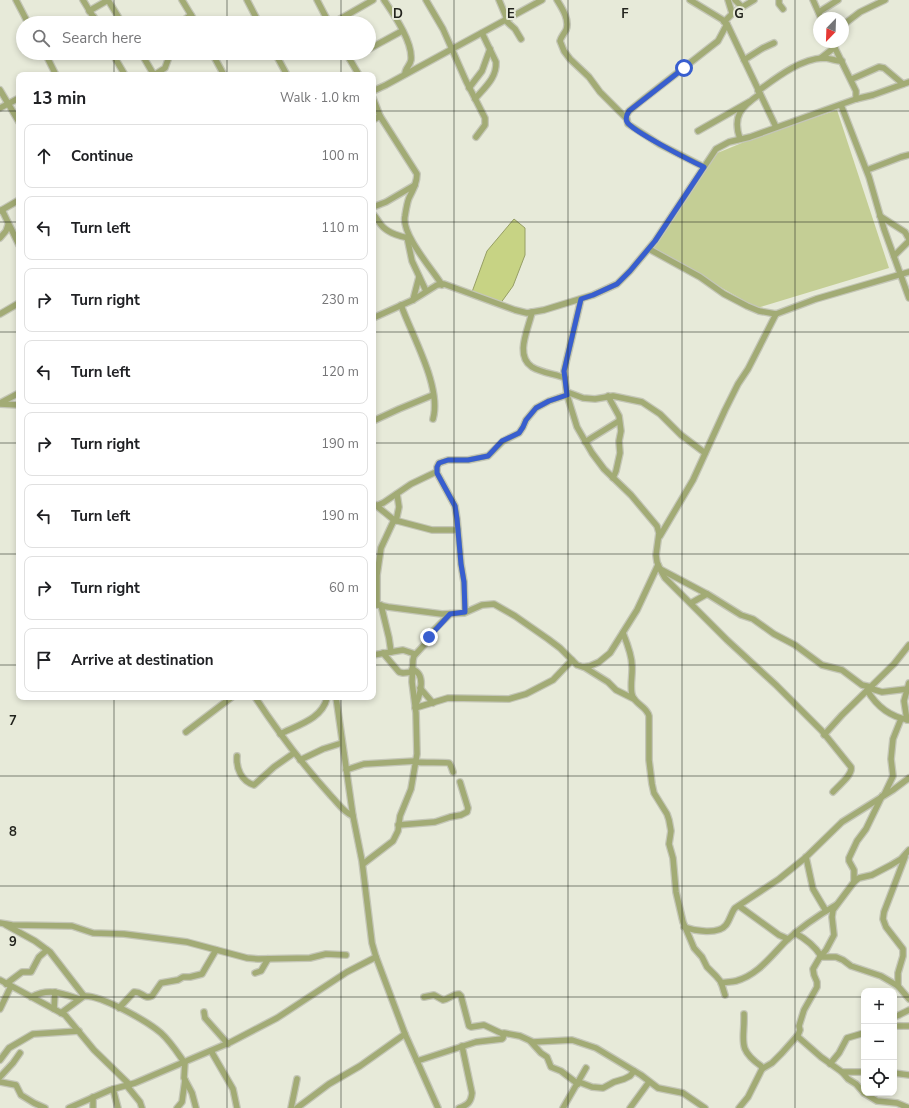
<!DOCTYPE html>
<meta charset="utf-8">
<style>
body{margin:0;font-family:"Nunito Sans",sans-serif;background:#f6f6f6;color:#202124}
.controls{position:absolute;right:12px;bottom:12px;display:grid;overflow:hidden;border-radius:8px;box-shadow:0 2px 6px #0003}
.controls button{width:36px;height:36px;display:grid;place-items:center;padding:0;border:0;border-bottom:1px solid #e0e0e0;background:#fff;color:#202124;font:20px sans-serif}
.compass{position:absolute;left:813px;top:12px;width:36px;height:36px;border-radius:50%;background:#fff;box-shadow:0 2px 6px #0003;rotate:203deg}
.stop{position:absolute;width:12px;height:12px;margin:-9px;border:3px solid #385ecf;border-radius:50%;background:#fff}
.stop.end{background:#385ecf;border-color:#fff;box-shadow:0 1px 4px #0008}
.list{margin:0;padding:0;list-style:none}
h2{display:flex;justify-content:space-between;align-items:center;height:52px;margin:0;padding:0 16px;font-size:17px}
h2 small{font-size:13px;font-weight:400;color:#757577}
.list li{display:grid;grid-template-columns:26px 1fr auto;gap:12px;align-items:center;box-sizing:border-box;height:64px;margin:0 8px 8px;padding:0 8px;border:1px solid #e0e0e0;border-radius:8px}
.list b{display:block;font-size:15px;white-space:nowrap}
.list em{font-size:13px;font-style:normal;color:#757577}
.icon{flex:none;width:22px;height:22px;fill:none;stroke:currentColor;stroke-width:2;stroke-linecap:round;stroke-linejoin:round}
.map{position:relative;flex:none;width:909px;height:1108px;overflow:hidden}
.search{position:absolute;background:#fff;box-shadow:0 2px 6px #0003;left:16px;top:16px;width:360px;height:44px;display:flex;align-items:center;gap:10px;box-sizing:border-box;padding:0 14px;border-radius:22px;color:#757577;font-size:15px}
.panel{position:absolute;background:#fff;box-shadow:0 2px 6px #0003;left:16px;top:72px;width:360px;height:628px;border-radius:8px}
.map>svg:first-child{display:block}
.green{fill:#c4ce95}
.water{fill:#c7d384;stroke:#969e65}
.lines{fill:none;stroke-linecap:round;stroke-linejoin:round}
.minor-casing{stroke:#c4c6b7;stroke-width:8}
.minor{stroke:#a2ab75;stroke-width:5.5}
.route{stroke:#385ecf;stroke-width:5}
.grid{fill:none;stroke:#23241e;stroke-width:1;stroke-opacity:0.55}
.grid-label{font-size:13px;text-anchor:middle;font-weight:bold;fill:#23241e;stroke:#e7ead9;stroke-width:4;stroke-linejoin:round;paint-order:stroke}
</style>
<div class="map">
<svg width="909" height="1108" viewBox="0 0 909 1108">
<rect width="100%" height="100%" fill="#e7ead9"/>
<path class="green" d="M837,110L889,268L757,308L650,247L710,156L754,138Z"/>
<path class="water" d="M514,219L525,228V255L513,286L500,304L472,292L487,251Z"/>
<g class="lines">
<g class="minor-casing">
<g id="minor">
<path d="M16,0L28,23"/>
<path d="M83,0L97,23"/>
<path d="M108,0L122,23"/>
<path d="M182,0L196,23"/>
<path d="M247,0L259,23"/>
<path d="M317,0L329,23"/>
<path d="M384,0C394,15 413,42 411,60C410,66 405,68 405,74"/>
<path d="M426,0L443,29L466,81L485,118V125L476,137"/>
<path d="M499,0L507,19"/>
<path d="M557,0C562,8 570,20 566,30C564,34 561,37 560,41L564,51L570,59L589,77L600,92L626,118"/>
<path d="M690,0L723,20L728,26L776,127"/>
<path d="M728,0L732,13"/>
<path d="M735,0L742,7"/>
<path d="M779,0V4L783,9"/>
<path d="M813,0L821,18"/>
<path d="M89,11L108,0"/>
<path d="M819,12L838,0"/>
<path d="M505,20L515,29L521,39"/>
<path d="M724,22L734,12L754,0"/>
<path d="M82,23L94,17"/>
<path d="M180,23L191,15"/>
<path d="M333,23L373,0"/>
<path d="M843,25L860,12L885,0"/>
<path d="M832,42L856,91V99"/>
<path d="M369,49L402,31"/>
<path d="M45,53L56,75"/>
<path d="M112,53L125,75"/>
<path d="M141,53L154,75"/>
<path d="M212,53L224,75"/>
<path d="M275,53L287,75"/>
<path d="M346,53L359,75"/>
<path d="M349,58L360,53"/>
<path d="M821,58L835,47"/>
<path d="M744,60L763,48L774,43"/>
<path d="M154,75L165,68L169,57L175,53"/>
<path d="M852,79L879,67L884,68L903,84"/>
<path d="M469,88L482,71L490,49"/>
<path d="M0,90L19,122"/>
<path d="M373,91L386,85L542,0"/>
<path d="M758,91C776,78 800,59 823,58C829,58 836,61 842,61"/>
<path d="M373,98L380,116L417,174C417,183 413,190 409,198C407,203 406,210 405,216C401,234 432,269 442,285"/>
<path d="M475,99C484,88 497,78 496,62L482,33"/>
<path d="M841,105L869,177L884,229L909,298"/>
<path d="M0,108L19,98"/>
<path d="M373,120L380,116"/>
<path d="M698,131L749,102"/>
<path d="M740,139C732,116 741,107 760,94"/>
<path d="M704,167L659,144L628,124L626,116L629,111L640,102L718,41L727,24"/>
<path d="M867,170L901,157L909,155"/>
<path d="M373,207L386,202L415,185"/>
<path d="M2,210L19,245"/>
<path d="M0,211L19,200"/>
<path d="M373,214C377,218 379,223 383,227C389,233 401,237 409,238"/>
<path d="M880,216L905,232L909,239"/>
<path d="M407,237L412,261L426,291"/>
<path d="M0,238L6,231L8,225"/>
<path d="M649,249L700,277L724,294L747,306L759,311L776,314L816,299L909,272"/>
<path d="M894,256L909,241"/>
<path d="M581,299L564,371L567,395L577,427L592,453L604,469L631,495L657,526L659,533L656,555L657,562L661,571L665,578L727,640L776,685L822,731L851,767C853,775 839,785 833,792"/>
<path d="M413,300L419,277"/>
<path d="M401,305C412,336 442,387 433,419"/>
<path d="M532,312C529,328 514,355 532,367C542,373 555,374 565,378"/>
<path d="M0,314L19,303"/>
<path d="M373,318L413,300L437,285L444,284L515,310L527,313L544,310L593,295L617,284L630,271L655,241L716,149L729,142L750,137L856,99L873,95L909,82"/>
<path d="M567,392L583,398L595,399L613,396L642,402L660,414L681,435L705,453"/>
<path d="M608,396L619,416L621,431L619,441L620,453L616,471L613,478"/>
<path d="M0,403L19,393"/>
<path d="M0,404L19,405"/>
<path d="M373,421L399,409L433,395"/>
<path d="M585,442L619,421"/>
<path d="M373,503L394,520L432,530H458"/>
<path d="M376,506L383,503L411,484L436,472"/>
<path d="M396,521L399,507L397,494"/>
<path d="M660,536L693,480L725,410L738,384L748,369L776,314"/>
<path d="M660,569L709,595L741,615L753,619L774,634L795,645L822,665L842,670L862,685L871,687"/>
<path d="M691,603L707,594"/>
<path d="M373,604L388,607L442,614L464,613L482,605L494,604L515,616L548,639L560,648L577,665L583,667L590,666L599,662L610,653L637,610L658,565"/>
<path d="M377,605V575L381,548L394,520"/>
<path d="M381,605L389,638L391,652"/>
<path d="M465,612L464,582L461,564L457,519L455,506L437,473V467L439,463L448,460H468L488,456L503,441L519,433L523,427L526,420L536,408L549,401L567,395"/>
<path d="M623,633C627,643 632,655 632,666C633,674 629,690 633,697C637,705 647,707 649,716V760L652,784L654,793L667,814L669,820L671,831L669,844L673,858L676,892L683,922L694,948L702,957L707,967L716,976L721,982L725,995"/>
<path d="M383,653L399,672L403,673L412,672"/>
<path d="M373,655L403,650L415,654"/>
<path d="M584,667L608,682L616,690L634,699"/>
<path d="M412,669C426,674 421,692 416,704"/>
<path d="M420,688L433,703"/>
<path d="M869,688L882,692L907,689"/>
<path d="M867,690C877,707 890,717 909,720"/>
<path d="M255,697C278,732 303,765 331,796C338,803 343,812 353,816"/>
<path d="M336,697L353,816L362,861L372,943L376,957L405,1034L438,1108"/>
<path d="M415,708L448,698L509,699L526,694L553,680L572,660"/>
<path d="M907,720L904,701L909,683"/>
<path d="M186,732L232,697"/>
<path d="M280,734C298,725 322,719 327,698"/>
<path d="M824,735L842,715L894,664L909,645"/>
<path d="M237,756C236,768 241,781 254,785L274,767L294,753"/>
<path d="M300,760L323,749L342,743"/>
<path d="M416,762C421,763 447,762 449,763C451,765 452,769 453,772"/>
<path d="M346,770L364,764L416,761"/>
<path d="M884,795L893,776L891,759L893,739L901,719"/>
<path d="M398,825L435,822L450,817L461,815L467,812L468,808L460,782"/>
<path d="M806,857L813,889L826,911"/>
<path d="M363,864L393,841L398,831L400,816L411,789L417,754L416,713L412,682L413,660L414,656L425,644L433,631L450,614"/>
<path d="M854,882V870L849,861V858L857,841L866,829L882,796"/>
<path d="M739,906L779,935L788,939"/>
<path d="M0,923L12,925L72,926L93,933L124,934L187,942L247,958L258,959L310,958L326,954L346,955"/>
<path d="M6,925L35,941L50,952L84,996"/>
<path d="M684,927C695,931 718,935 726,925C730,920 731,913 735,908L779,879L805,858L842,822L893,790L909,778"/>
<path d="M795,933C806,939 814,945 821,956"/>
<path d="M820,957H836L843,960L851,966L881,976L898,986L909,999"/>
<path d="M255,973L261,971L268,959"/>
<path d="M0,980L65,1015L94,1050L130,1085"/>
<path d="M721,983C726,982 732,982 736,981C758,975 771,956 786,941C801,927 819,915 836,905"/>
<path d="M6,984L22,972H31L39,957L47,950"/>
<path d="M898,986V973L903,956V949L886,927L883,919L884,912L905,857"/>
<path d="M31,997C49,988 61,993 79,999"/>
<path d="M424,997L434,995L443,1000C449,999 453,994 459,994L461,996L469,1026L471,1027L484,1025L503,1034"/>
<path d="M119,1008L134,992C142,991 144,1000 152,996L161,983L178,980L183,977H190L202,974L216,950"/>
<path d="M0,1009L11,986"/>
<path d="M54,1009L55,992"/>
<path d="M204,1012L205,1018L228,1044"/>
<path d="M61,1013L84,996C101,995 147,1021 161,1033C170,1041 177,1052 184,1062"/>
<path d="M894,1017L899,1015L909,1010"/>
<path d="M894,1026H909"/>
<path d="M797,1036L821,1057L842,1072L848,1079L856,1084L864,1093"/>
<path d="M531,1042L541,1053L547,1057L551,1067L561,1071L578,1084"/>
<path d="M211,1051L233,1089L237,1108"/>
<path d="M0,1060L9,1048L33,1034L79,1031"/>
<path d="M417,1061L476,1042L502,1039L503,1038L504,1033L520,1036L533,1042L572,1040L596,1048L641,1075L658,1088L683,1093L705,1108"/>
<path d="M185,1062L184,1078L192,1093L196,1108"/>
<path d="M830,1064L839,1053L847,1038L864,1033"/>
<path d="M762,1069L772,1063L782,1053L798,1035L800,1030L799,1026L804,1010L817,987V982L814,975L813,969L820,957L826,950L834,935L832,917L833,910L854,882L859,878L872,875L891,865L901,859L909,850"/>
<path d="M842,1072H864"/>
<path d="M894,1073L909,1075"/>
<path d="M0,1077L13,1063L20,1053"/>
<path d="M0,1082L16,1085L21,1095L34,1103L45,1108"/>
<path d="M579,1082L592,1087L603,1088L614,1082L624,1079L630,1076L634,1071"/>
<path d="M127,1086L140,1102L142,1108"/>
<path d="M113,1089L118,1108"/>
<path d="M864,1093L877,1101L897,1103L909,1108"/>
<path d="M69,1108L110,1090L135,1083L231,1042L277,1018L347,972L376,957"/>
<path d="M93,1108V1097"/>
<path d="M177,1108L182,1102L185,1080"/>
<path d="M291,1108L297,1079"/>
<path d="M297,1108L329,1084L360,1066L405,1034"/>
<path d="M459,1108C468,1105 471,1102 472,1093L462,1046"/>
<path d="M563,1108L586,1068"/>
<path d="M630,1108L649,1082"/>
<path d="M739,1108L748,1097L762,1069L761,1066C736,1048 745,1041 744,1014"/>
</g>
</g>
<use href="#minor" class="minor"/>
</g>
<g class="lines">
<path class="route" d="M429,637L450,614L465,612L464,582L461,564L457,519L455,506L437,473V467L439,463L448,460H468L488,456L502,441L519,433L523,427L526,420L536,408L549,401L567,395L564,371L581,299L593,295L617,284L630,271L655,241L704,167C691,161 632,131 627,122C625,118 627,114 629,111L684,68"/>
</g>
<path class="grid" d="M114,0V23M227,0V23M341,0V23M454,0V1108M568,0V1108M682,0V1108M795,0V1108M114,53V75M227,53V75M341,53V75M0,111H19M373,111H909M0,222H19M373,222H909M0,332H19M373,332H909M0,443H19M373,443H909M0,554H19M373,554H909M0,665H19M373,665H909M114,697V1108M227,697V1108M341,697V1108M0,776H909M0,886H909M0,997H864M894,997H909"/>
<g class="grid-label">
<text x="398" y="18">D</text>
<text x="511" y="18">E</text>
<text x="625" y="18">F</text>
<text x="739" y="18">G</text>
<text x="13" y="725">7</text>
<text x="13" y="836">8</text>
<text x="13" y="946">9</text>
</g>
</svg>
<div class="controls">
<button>+</button>
<button>−</button>
<button><svg class="icon" aria-label="locate" viewBox="0 0 24 24"><circle cx="12" cy="12" r="6"/><path d="M12 2v4M12 18v4M2 12h4M18 12h4"/></svg></button>
</div>
<svg class="compass" viewBox="-18 -18 36 36"><path d="M0-13l5 13h-10z" fill="#e53935"/><path d="M0 13l5-13h-10z" fill="#757577"/></svg>
<div class="stop" style="left:684px;top:68px"></div>
<div class="stop end" style="left:429px;top:637px"></div>
<div class="search"><svg class="icon" aria-label="search" viewBox="0 0 24 24"><circle cx="10" cy="10" r="6"/><path d="M15 15l6 6"/></svg>Search here</div>
<section class="panel">
<h2>13 min<small>Walk · 1.0 km</small></h2>
<ul class="list">
<li><svg class="icon" aria-label="ahead" viewBox="0 0 24 24"><path d="M12 20V5M6 11l6-6 6 6"/></svg><div><b>Continue</b></div><em>100 m</em></li>
<li><svg class="icon" aria-label="left" viewBox="0 0 24 24"><path d="M17 20v-9H6M10 6l-5 5 5 5"/></svg><div><b>Turn left</b></div><em>110 m</em></li>
<li><svg class="icon" aria-label="right" viewBox="0 0 24 24"><path d="M7 20v-9h11M14 6l5 5-5 5"/></svg><div><b>Turn right</b></div><em>230 m</em></li>
<li><svg class="icon" aria-label="left" viewBox="0 0 24 24"><path d="M17 20v-9H6M10 6l-5 5 5 5"/></svg><div><b>Turn left</b></div><em>120 m</em></li>
<li><svg class="icon" aria-label="right" viewBox="0 0 24 24"><path d="M7 20v-9h11M14 6l5 5-5 5"/></svg><div><b>Turn right</b></div><em>190 m</em></li>
<li><svg class="icon" aria-label="left" viewBox="0 0 24 24"><path d="M17 20v-9H6M10 6l-5 5 5 5"/></svg><div><b>Turn left</b></div><em>190 m</em></li>
<li><svg class="icon" aria-label="right" viewBox="0 0 24 24"><path d="M7 20v-9h11M14 6l5 5-5 5"/></svg><div><b>Turn right</b></div><em>60 m</em></li>
<li><svg class="icon" aria-label="arrive" viewBox="0 0 24 24"><path d="M6 21V4h12l-3 4 3 4H6"/></svg><div><b>Arrive at destination</b></div></li>
</ul>
</section>
</div>
